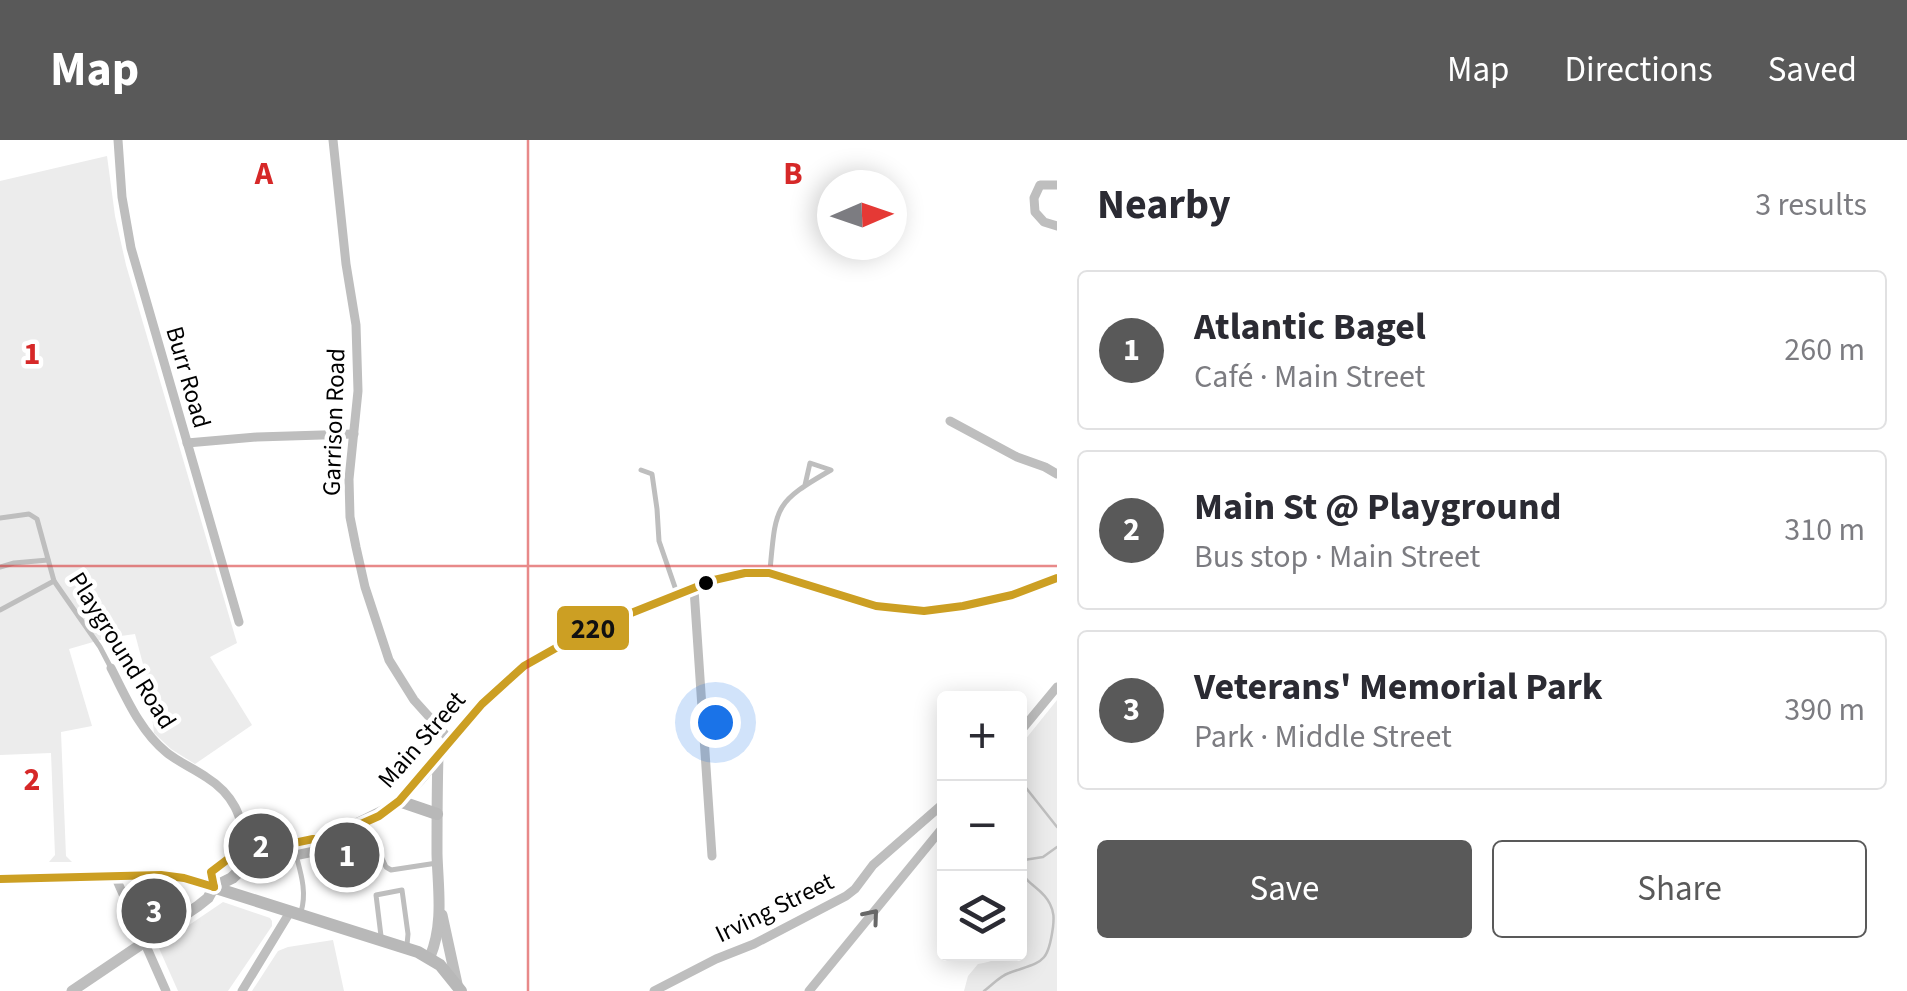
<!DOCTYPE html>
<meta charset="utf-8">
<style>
body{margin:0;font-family:"Source Sans 3",sans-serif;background:#f7f7f7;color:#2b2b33}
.controls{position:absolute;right:30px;bottom:30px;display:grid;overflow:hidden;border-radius:10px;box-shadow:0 5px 25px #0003}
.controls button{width:90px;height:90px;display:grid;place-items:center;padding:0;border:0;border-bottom:2px solid #e1e1e2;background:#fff;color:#2b2b33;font:50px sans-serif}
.compass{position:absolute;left:817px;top:30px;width:90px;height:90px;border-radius:50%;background:#fff;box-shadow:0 5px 25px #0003;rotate:88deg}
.you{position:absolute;left:715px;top:582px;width:35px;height:35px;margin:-25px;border:8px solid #fff;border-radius:50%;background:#1a73e8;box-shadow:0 0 0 15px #1a73e833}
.badge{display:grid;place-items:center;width:65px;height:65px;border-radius:50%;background:#595959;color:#fff;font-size:32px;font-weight:700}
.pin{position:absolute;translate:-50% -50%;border:5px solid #fff;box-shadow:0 2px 10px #0006}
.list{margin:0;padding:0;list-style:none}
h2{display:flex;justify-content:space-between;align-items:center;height:130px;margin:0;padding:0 40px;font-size:42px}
h2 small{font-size:32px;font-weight:400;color:#7c7c81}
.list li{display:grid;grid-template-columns:65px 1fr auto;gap:30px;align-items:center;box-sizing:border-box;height:160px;margin:0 20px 20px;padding:0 20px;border:2px solid #e1e1e2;border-radius:10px}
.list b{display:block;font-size:38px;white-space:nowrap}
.list p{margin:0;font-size:32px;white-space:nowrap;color:#7c7c81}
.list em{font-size:32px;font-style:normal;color:#7c7c81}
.actions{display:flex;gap:20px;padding:30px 40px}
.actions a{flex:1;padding:22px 0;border:2px solid #595959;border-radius:10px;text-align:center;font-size:35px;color:#595959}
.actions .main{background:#595959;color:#fff}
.icon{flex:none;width:55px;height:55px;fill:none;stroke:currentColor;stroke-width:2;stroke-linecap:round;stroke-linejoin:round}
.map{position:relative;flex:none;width:1057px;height:851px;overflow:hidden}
header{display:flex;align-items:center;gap:60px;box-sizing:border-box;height:140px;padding:0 50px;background:#595959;color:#fff}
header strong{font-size:48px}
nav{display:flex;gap:55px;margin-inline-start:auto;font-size:35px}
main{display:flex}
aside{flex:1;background:#fff}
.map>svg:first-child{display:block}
.green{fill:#ececec}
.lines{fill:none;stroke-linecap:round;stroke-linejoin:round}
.stream{stroke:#bfbfbf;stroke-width:2.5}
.service{stroke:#bebebe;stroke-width:5}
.minor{stroke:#bebebe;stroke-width:9}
.tertiary{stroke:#bebebe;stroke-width:11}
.secondary{stroke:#b8b8b8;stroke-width:12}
.bus-1-casing{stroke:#fff;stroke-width:15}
.bus-1{stroke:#cc9f23;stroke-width:8}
.oneway{stroke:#686868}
.grid{fill:none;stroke:#d62828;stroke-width:2.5;stroke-opacity:0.55}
.bus-dot{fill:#000;stroke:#fff;stroke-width:4}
.labels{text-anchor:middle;stroke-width:9;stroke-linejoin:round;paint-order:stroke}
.street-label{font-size:25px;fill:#000;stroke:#fff}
.grid-label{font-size:32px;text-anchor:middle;font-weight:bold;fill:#d62828;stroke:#fff;stroke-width:9;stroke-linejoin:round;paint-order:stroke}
.line-badge{stroke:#fff;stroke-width:4}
.pale-badge-label{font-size:28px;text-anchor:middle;font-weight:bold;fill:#111}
</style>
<header>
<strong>Map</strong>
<nav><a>Map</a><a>Directions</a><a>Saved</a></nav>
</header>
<main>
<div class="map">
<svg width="1057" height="851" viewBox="0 0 1057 851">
<rect width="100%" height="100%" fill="#fff"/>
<g class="green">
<path d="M107,16L115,76L126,125L237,503L210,517L252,585L195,624L171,609L154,593L148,543L135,494L107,498L69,509L92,586L61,592L66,716L72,722H49L55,715L51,613L0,615V41Z"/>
<path d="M1057,560V851H964L968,836L978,824C994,822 1004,814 1019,814V653L1027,643L1020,638V606Z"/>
<path d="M175,748L184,749L187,757L148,783L134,752Z"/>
<path d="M223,762L270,778L272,781V786L228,851H178L158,806Z"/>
<path d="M333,800L344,851H252L278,811L288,807Z"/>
</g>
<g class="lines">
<g class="stream">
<path d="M1019,639L1057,687"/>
<path d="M984,851C992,845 1000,836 1009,833C1042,821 1048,825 1053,787C1054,778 1054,772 1050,764C1042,747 1028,747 1020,729L1024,720L1043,717L1057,707"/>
</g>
<g class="service">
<path d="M641,330L652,334L657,369L659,401L677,453"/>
<path d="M0,378L29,374L37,379L54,441L100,507L111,528"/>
<path d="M0,427L14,423L48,420"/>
<path d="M770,430C776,366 774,363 831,330L810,323L805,345"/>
<path d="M0,470L54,441"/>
<path d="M365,682L386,727L391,730L437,723"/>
<path d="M296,715C301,734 307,752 301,772"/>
<path d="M381,796L376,755L402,750L408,794L407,805"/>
</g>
<g class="minor">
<path d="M118,0L122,57L131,108L239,482"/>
<path d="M333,0L346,124L356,185L358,251L349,339L350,377L356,407L365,447L389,520L414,560L450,600"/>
<path d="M1057,45H1040L1034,58L1035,72L1044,82L1057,86"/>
<path d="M950,281L1017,317L1045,327L1057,334"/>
<path d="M187,303L257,297L354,294"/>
<path d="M694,449L712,716"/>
<path d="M111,528C126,557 140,591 166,612C178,622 193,628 206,637C238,657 241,680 250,715"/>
<path d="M1019,593L1057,547"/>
<path d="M115,736L166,851"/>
<path d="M242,851L290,772"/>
<path d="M654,851L716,819L754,804L846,756L855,749L873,725L944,663"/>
<path d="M809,851L944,686"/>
</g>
<g class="tertiary">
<path d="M442,775L457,844"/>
<path d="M430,817C444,783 438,749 437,714C437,681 437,649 438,616"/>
<path d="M72,851L198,766L208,758L214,747"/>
</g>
<g class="secondary">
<path d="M399,661L437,674"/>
<path d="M0,739L150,735L184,738L418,812L440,825L461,851"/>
<path d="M214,747L232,738L247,724L316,710L325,700L392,667L420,639L482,564L524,526L586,491L714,440L745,433H769L876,466L924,471L963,466L1012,455L1057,438"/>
<path d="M214,747L211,740V732L232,716L313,699L325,700"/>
</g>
<g class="bus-1-casing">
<g id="bus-1">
<path d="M0,739L161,735L184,738L214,747"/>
<path d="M214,747L211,732L232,716L313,699L325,700L379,676L399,661L482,564L524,526L586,491L714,440L745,433H769L876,466L924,471L963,466L1012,455L1057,438"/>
</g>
</g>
<use href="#bus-1" class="bus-1"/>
</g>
<defs><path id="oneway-chevron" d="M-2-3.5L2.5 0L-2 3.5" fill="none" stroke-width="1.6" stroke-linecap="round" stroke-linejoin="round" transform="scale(2.5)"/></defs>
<use class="oneway" href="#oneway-chevron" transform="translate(872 776) rotate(-50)"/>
<path class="grid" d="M528,0V851M0,426H1057"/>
<circle class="bus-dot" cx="706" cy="443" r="9"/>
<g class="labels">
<g class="street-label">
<text transform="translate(189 237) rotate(74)" y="9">Burr Road</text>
<text transform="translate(333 282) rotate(-88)" y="9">Garrison Road</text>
<text transform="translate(123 510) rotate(58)" y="9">Playground Road</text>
<text transform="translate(421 599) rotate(-49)" y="9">Main Street</text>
<text transform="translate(774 767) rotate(-26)" y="9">Irving Street</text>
</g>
</g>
<g class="grid-label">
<text x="264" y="44">A</text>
<text x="793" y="44">B</text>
<text x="32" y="224">1</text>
<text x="32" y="650">2</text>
</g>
<rect class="line-badge" x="555" y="464" width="76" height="48" rx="10" fill="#cc9f23"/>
<g class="pale-badge-label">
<text x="593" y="498">220</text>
</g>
</svg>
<div class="controls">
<button>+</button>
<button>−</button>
<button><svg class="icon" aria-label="layers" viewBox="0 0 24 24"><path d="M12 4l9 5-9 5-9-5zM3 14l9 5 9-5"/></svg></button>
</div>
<svg class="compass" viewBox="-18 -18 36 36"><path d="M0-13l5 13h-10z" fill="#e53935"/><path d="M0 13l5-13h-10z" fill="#7c7c81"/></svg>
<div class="you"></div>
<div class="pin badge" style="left:347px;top:715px">1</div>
<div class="pin badge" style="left:261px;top:706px">2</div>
<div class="pin badge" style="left:154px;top:771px">3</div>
</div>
<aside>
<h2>Nearby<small>3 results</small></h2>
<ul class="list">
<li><span class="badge">1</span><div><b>Atlantic Bagel</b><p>Café · Main Street</p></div><em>260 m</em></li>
<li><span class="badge">2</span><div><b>Main St @ Playground</b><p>Bus stop · Main Street</p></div><em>310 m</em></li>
<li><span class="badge">3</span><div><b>Veterans' Memorial Park</b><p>Park · Middle Street</p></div><em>390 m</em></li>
</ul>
<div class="actions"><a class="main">Save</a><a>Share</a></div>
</aside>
</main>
